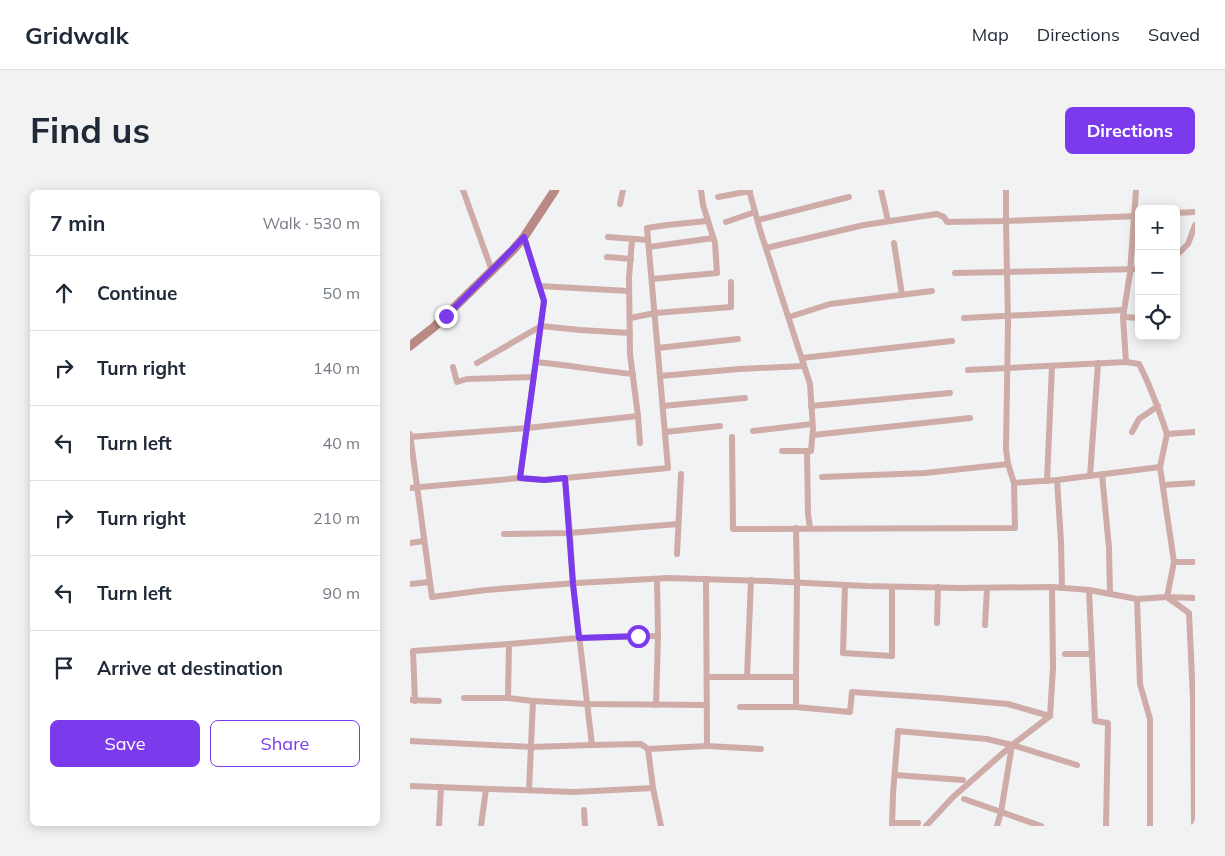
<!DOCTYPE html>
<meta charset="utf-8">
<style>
body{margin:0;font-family:Mulish,sans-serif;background:#f2f2f3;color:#1f2937}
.controls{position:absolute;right:15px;top:15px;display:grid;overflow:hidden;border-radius:8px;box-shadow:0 2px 12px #0003}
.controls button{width:45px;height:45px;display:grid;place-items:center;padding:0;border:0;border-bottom:1px solid #e0e1e3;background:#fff;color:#1f2937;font:25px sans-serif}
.stop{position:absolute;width:15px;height:15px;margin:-11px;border:4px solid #7c3aed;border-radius:50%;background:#fff}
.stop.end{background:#7c3aed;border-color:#fff;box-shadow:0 1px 5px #0008}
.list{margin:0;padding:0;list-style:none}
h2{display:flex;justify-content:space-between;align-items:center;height:65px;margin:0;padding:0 20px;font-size:21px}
h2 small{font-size:16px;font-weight:400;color:#747a83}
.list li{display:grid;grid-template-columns:32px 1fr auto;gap:15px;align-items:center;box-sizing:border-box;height:75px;padding:0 20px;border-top:1px solid #e0e1e3}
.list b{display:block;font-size:19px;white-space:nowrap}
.list em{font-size:16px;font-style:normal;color:#747a83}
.actions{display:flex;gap:10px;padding:15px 20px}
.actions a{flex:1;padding:11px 0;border:1px solid #7c3aed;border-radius:8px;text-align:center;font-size:18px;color:#7c3aed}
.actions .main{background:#7c3aed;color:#fff}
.icon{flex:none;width:28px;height:28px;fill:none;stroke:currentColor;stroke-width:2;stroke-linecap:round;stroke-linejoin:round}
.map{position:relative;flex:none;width:785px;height:636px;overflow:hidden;border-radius:8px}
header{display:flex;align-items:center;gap:30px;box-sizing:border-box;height:70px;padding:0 25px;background:#fff;border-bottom:1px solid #e0e1e3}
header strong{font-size:24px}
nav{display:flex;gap:28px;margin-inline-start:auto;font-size:18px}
.intro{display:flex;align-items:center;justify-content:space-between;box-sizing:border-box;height:120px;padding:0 30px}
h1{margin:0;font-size:35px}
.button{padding:12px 22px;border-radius:8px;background:#7c3aed;color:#fff;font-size:18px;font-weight:700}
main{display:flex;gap:30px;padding:0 30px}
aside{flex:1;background:#fff;border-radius:8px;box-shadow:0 2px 12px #0003}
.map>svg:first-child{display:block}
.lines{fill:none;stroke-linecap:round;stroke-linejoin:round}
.street{stroke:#cfaca7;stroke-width:6}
.secondary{stroke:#bb8983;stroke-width:9}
.route{stroke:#7c3aed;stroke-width:6}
</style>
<header>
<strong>Gridwalk</strong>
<nav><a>Map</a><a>Directions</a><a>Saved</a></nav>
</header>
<div class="intro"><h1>Find us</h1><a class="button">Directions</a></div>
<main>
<aside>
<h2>7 min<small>Walk · 530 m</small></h2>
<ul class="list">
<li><svg class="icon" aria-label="ahead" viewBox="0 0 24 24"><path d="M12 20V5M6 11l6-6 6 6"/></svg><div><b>Continue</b></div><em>50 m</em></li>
<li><svg class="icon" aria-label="right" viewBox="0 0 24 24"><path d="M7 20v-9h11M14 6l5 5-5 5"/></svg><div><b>Turn right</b></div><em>140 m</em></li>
<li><svg class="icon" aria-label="left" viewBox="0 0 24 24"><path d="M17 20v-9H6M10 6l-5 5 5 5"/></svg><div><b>Turn left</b></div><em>40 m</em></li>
<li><svg class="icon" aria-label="right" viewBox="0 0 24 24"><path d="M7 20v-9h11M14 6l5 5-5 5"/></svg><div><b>Turn right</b></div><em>210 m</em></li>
<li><svg class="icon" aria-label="left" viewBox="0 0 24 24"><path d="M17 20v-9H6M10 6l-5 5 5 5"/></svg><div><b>Turn left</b></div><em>90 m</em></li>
<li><svg class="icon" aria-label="arrive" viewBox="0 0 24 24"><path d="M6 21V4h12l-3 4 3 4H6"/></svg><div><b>Arrive at destination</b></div></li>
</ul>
<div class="actions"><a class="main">Save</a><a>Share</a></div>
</aside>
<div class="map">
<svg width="785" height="636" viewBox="0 0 785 636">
<rect width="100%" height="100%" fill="#f1f2f4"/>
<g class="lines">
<g class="street">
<path d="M53,0L82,81"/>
<path d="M339,0L350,40L400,194L403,239L401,261H372"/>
<path d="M471,0L478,31"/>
<path d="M308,7L340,1"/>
<path d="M210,14L213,0"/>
<path d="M766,23L785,22"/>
<path d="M729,26L596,31L598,133L596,259L598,274L604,293L647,290L750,277L757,244"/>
<path d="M348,30L439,7"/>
<path d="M316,32L345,22"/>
<path d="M114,47L134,111L110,288L135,290L258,278L237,38L257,35L297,31"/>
<path d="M198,47L238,50"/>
<path d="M222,49L219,88L220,164L228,226L230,253"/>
<path d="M484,53L492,105"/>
<path d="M239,57L303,48"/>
<path d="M356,58L454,35L527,24L534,27L537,32L596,31V0"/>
<path d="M766,66L778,54L785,35"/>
<path d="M197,67L221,69"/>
<path d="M545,83L729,79"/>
<path d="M242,89L307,83L305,53L293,15L291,0"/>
<path d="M129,96L219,101"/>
<path d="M379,127L420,114L522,101"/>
<path d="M713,127L729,128"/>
<path d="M220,128L245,123L321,117V92"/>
<path d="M554,128L714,120"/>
<path d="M248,158L328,149"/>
<path d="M392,168L542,151"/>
<path d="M126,172C158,175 190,181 223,184"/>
<path d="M716,172L729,174C741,197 749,220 757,244L785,242"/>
<path d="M67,173L131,136L170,140L220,143"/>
<path d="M43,177L47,192L57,189L124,187"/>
<path d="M558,180L716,172L713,127L720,83L726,0"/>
<path d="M250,186L329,179L394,176"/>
<path d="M253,216L335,208"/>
<path d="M401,216L540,203"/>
<path d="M343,241L402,234"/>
<path d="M255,242L310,236"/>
<path d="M722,242L729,229L748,216"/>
<path d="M0,244L22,407L76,400L166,393L259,388L358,391L456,396L551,398L642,397L679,400L727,409L757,407L764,372"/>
<path d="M403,245L560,228"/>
<path d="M0,247L117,238L228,226"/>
<path d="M322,247L323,339C417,338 511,339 605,338L604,293"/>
<path d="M397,261L398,324L400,338"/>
<path d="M750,277L764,372H785"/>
<path d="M692,284L699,358L700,404"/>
<path d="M680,286L688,173"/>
<path d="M412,287L515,283L598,274"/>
<path d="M647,290L651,352L652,398"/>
<path d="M637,291L642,176"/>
<path d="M753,295L785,293"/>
<path d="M0,298L110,288"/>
<path d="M94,344L160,343L155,288"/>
<path d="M0,353L14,351"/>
<path d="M267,364L271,284"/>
<path d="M0,394L20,392"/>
<path d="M435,395L433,463L482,466V397"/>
<path d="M679,400L685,531L698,533L696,636"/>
<path d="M727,409L730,494L740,529V636"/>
<path d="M527,433L528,397"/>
<path d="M575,435L577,398"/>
<path d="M655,464H682"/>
<path d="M297,487H386V517L440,522L442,502L529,508L598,514L640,526L602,555L591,622L587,636"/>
<path d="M337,487L341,390"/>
<path d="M386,487L387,392L386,338"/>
<path d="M54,508H98"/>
<path d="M0,510L29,511"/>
<path d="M5,511L3,461L99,454"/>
<path d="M123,511L177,514L297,515"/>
<path d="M246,515L248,446"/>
<path d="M330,517H386"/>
<path d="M640,526L643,478L642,397"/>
<path d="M0,551L121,557L182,555"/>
<path d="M297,556L351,559"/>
<path d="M238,559L231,554L182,555L163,394L160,343L268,334"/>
<path d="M485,585L553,590"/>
<path d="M0,596L164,602L243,598L238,559L297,556L296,389"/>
<path d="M243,598L251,636"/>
<path d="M119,600L123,511L98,508L99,454L169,448L248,446L247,389"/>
<path d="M554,609L631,636"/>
<path d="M174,620L175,636"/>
<path d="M482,633H508"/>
<path d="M29,636L31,597"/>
<path d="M71,636L76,599"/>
<path d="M482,636L483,604L488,541L577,549L602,555L667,575"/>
<path d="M516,636L543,607L602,555"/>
<path d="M784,636L783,509L779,423L757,407L785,408"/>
</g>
<path class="secondary" d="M0,156L24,137L103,60L114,47L145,0"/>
</g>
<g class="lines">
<path class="route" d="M36,126L92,70L114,47L134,111L110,288L134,290L155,288L163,394L169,448L228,446"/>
</g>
</svg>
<div class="controls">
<button>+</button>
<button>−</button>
<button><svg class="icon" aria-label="locate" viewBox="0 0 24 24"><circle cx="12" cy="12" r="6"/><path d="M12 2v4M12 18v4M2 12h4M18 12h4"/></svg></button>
</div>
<div class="stop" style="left:228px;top:446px"></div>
<div class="stop end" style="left:36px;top:126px"></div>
</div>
</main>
